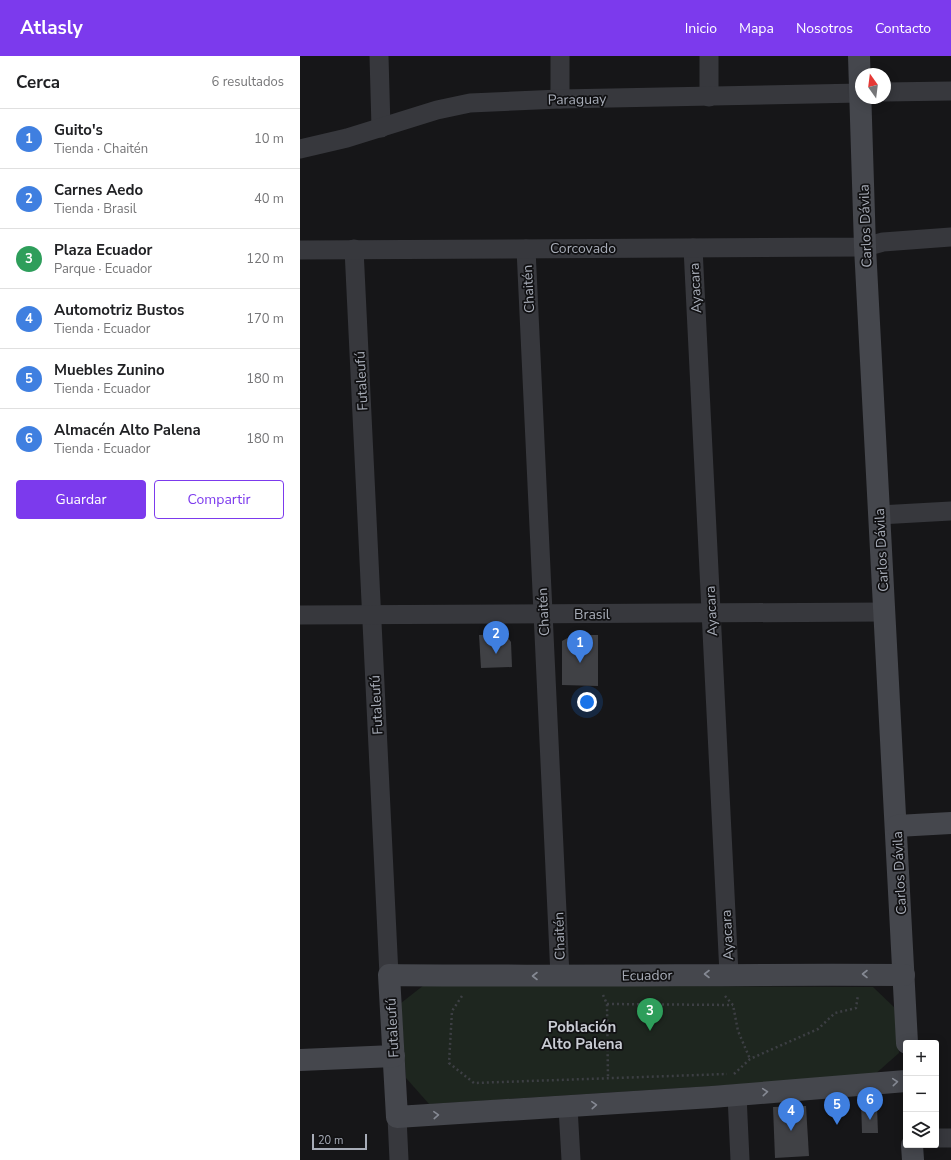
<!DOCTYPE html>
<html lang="es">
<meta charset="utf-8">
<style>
body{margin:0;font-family:"Nunito Sans",sans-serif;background:#f6f6f6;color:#202124}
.controls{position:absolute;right:12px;bottom:12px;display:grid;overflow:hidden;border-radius:4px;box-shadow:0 2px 10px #0003}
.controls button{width:36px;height:36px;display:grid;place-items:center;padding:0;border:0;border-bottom:1px solid #e0e0e0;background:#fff;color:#202124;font:20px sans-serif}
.compass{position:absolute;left:555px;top:12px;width:36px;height:36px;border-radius:50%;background:#fff;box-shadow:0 2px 10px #0003;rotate:346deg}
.scale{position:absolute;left:12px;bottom:10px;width:55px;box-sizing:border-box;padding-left:4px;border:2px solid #a8adb8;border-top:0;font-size:11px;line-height:14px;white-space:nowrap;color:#a8adb8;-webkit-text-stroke:3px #111113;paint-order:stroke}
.you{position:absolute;left:287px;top:646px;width:14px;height:14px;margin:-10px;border:3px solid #fff;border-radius:50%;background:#1a73e8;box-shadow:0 0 0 6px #1a73e833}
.badge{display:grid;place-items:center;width:26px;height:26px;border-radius:50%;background:#7c3aed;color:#fff;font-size:13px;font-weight:700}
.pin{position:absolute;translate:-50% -33px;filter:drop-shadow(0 1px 2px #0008)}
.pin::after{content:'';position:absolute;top:21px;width:14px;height:12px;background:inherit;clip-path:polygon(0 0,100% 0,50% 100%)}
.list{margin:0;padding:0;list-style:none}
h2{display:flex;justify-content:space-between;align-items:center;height:52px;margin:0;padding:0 16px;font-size:17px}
h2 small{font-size:13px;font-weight:400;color:#757577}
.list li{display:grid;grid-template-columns:26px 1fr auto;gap:12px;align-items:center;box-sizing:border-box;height:60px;padding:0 16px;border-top:1px solid #e0e0e0}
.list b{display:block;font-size:15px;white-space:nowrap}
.list p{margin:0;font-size:13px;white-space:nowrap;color:#757577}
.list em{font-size:13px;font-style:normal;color:#757577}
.actions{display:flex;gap:8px;padding:12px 16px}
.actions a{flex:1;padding:9px 0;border:1px solid #7c3aed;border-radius:4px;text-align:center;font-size:14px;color:#7c3aed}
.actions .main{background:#7c3aed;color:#fff}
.icon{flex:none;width:22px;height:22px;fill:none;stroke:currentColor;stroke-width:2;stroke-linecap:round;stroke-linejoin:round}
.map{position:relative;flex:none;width:651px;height:1104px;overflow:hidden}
header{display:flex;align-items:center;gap:24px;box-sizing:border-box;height:56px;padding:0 20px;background:#7c3aed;color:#fff}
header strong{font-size:19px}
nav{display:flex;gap:22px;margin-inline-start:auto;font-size:14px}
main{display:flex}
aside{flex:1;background:#fff}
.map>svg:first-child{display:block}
.green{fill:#1e261f}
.building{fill:#404145}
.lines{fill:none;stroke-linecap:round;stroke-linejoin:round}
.path{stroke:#3d3f44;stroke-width:2.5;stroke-dasharray:2 3;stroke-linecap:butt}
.street{stroke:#37383d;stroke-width:19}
.secondary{stroke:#45474d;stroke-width:22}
.oneway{stroke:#858993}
.labels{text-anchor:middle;stroke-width:3.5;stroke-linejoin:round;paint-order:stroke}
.street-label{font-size:14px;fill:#a8adb8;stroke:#111113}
.neighbourhood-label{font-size:15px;font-weight:bold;fill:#c9ccd4;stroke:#111113}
</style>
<header>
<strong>Atlasly</strong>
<nav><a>Inicio</a><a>Mapa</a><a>Nosotros</a><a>Contacto</a></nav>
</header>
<main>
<aside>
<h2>Cerca<small>6 resultados</small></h2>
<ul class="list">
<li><span class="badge" style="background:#3f7fe0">1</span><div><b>Guito's</b><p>Tienda · Chaitén</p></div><em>10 m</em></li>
<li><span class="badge" style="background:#3f7fe0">2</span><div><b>Carnes Aedo</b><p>Tienda · Brasil</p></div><em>40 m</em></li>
<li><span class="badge" style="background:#2e9e5b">3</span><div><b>Plaza Ecuador</b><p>Parque · Ecuador</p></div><em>120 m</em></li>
<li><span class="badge" style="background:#3f7fe0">4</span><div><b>Automotriz Bustos</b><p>Tienda · Ecuador</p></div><em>170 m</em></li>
<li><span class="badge" style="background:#3f7fe0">5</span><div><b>Muebles Zunino</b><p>Tienda · Ecuador</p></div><em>180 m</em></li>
<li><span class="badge" style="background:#3f7fe0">6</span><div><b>Almacén Alto Palena</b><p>Tienda · Ecuador</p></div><em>180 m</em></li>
</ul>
<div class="actions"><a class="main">Guardar</a><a>Compartir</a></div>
</aside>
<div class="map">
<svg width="651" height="1104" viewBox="0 0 651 1104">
<rect width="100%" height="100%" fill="#161618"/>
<path class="green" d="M124,929L573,931L596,953L599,997L573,1020L129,1048L106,1022L101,947Z"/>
<g class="building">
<path d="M205,578L211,586L212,611L181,612L179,579Z"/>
<path d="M273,579H298V630L262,629V585Z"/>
<path d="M561,1045H572L577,1051L578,1077H562Z"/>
<path d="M506,1050L509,1100L475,1102L473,1051Z"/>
</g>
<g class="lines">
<g class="path">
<path d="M303,939L307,948L308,1022"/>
<path d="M162,940L152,955L149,1007L174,1027L427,1018"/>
<path d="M425,940L433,949L438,975L450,1003"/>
<path d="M307,948L433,949"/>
<path d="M434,1018L450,1003L518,973L535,957L556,952L558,939"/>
</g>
<g class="street">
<path d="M79,0L81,72"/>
<path d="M260,0V43"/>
<path d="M409,0V41"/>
<path d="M585,36L651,35"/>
<path d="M0,93L47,82L137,54L170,47L260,43L561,37"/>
<path d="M393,192L429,918"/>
<path d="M54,193L89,919"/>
<path d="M226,193L260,920"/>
<path d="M0,194L565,191L583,186L651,181"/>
<path d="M579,459L651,455"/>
<path d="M0,559L585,556"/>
<path d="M437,1039L440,1104"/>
<path d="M268,1051L271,1104"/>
<path d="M97,1061L99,1104"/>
<path d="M636,1082H651"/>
</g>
<g class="secondary">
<path d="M559,0L565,191L607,987"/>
<path d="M597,770L651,767"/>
<path d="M604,919C432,918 261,921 89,919L97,1061L412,1041L606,1025"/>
<path d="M0,1004L94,1000"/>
<path d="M612,1089L613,1104"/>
</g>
</g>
<defs><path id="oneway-chevron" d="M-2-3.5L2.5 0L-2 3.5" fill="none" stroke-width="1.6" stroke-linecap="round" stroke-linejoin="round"/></defs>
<g class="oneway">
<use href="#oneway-chevron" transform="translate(407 918) rotate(180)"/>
<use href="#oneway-chevron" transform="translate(565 918) rotate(-180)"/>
<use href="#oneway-chevron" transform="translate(235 920) rotate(-180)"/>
<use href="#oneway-chevron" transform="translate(595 1026) rotate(-5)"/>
<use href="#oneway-chevron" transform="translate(465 1036) rotate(-5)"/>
<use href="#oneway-chevron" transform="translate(294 1049) rotate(-4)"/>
<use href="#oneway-chevron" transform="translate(136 1059) rotate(-3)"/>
</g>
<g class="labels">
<g class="street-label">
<text transform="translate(277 43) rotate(-1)" y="5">Paraguay</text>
<text transform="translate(565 170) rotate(-92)" y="5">Carlos Dávila</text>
<text x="283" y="197">Corcovado</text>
<text transform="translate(395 232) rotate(-93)" y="5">Ayacara</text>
<text transform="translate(228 233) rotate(-93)" y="5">Chaitén</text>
<text transform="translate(61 325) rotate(-93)" y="5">Futaleufú</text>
<text transform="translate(581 494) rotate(-93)" y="5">Carlos Dávila</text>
<text transform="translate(411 555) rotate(-93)" y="5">Ayacara</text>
<text transform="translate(243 556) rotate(-93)" y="5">Chaitén</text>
<text x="292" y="563">Brasil</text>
<text transform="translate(76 649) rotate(-93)" y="5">Futaleufú</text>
<text transform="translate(599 817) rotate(-93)" y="5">Carlos Dávila</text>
<text transform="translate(427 879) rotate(-93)" y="5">Ayacara</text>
<text transform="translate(259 880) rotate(-92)" y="5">Chaitén</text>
<text transform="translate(347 919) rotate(-1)" y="5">Ecuador</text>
<text transform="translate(92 972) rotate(-93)" y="5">Futaleufú</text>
</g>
<g class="neighbourhood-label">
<text x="282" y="976">Población<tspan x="282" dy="17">Alto Palena</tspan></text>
</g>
</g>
</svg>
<div class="controls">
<button>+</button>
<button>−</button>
<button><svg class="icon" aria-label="layers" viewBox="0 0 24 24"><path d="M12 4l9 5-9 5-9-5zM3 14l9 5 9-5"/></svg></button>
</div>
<svg class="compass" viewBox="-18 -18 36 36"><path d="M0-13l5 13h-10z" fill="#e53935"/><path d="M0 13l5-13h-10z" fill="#757577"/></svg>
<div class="scale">20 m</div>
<div class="you"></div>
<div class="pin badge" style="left:280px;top:607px;background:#3f7fe0">1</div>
<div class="pin badge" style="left:196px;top:598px;background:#3f7fe0">2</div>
<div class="pin badge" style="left:350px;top:975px;background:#2e9e5b">3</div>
<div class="pin badge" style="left:491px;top:1075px;background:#3f7fe0">4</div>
<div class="pin badge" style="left:537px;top:1069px;background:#3f7fe0">5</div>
<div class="pin badge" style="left:570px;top:1064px;background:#3f7fe0">6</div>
</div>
</main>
